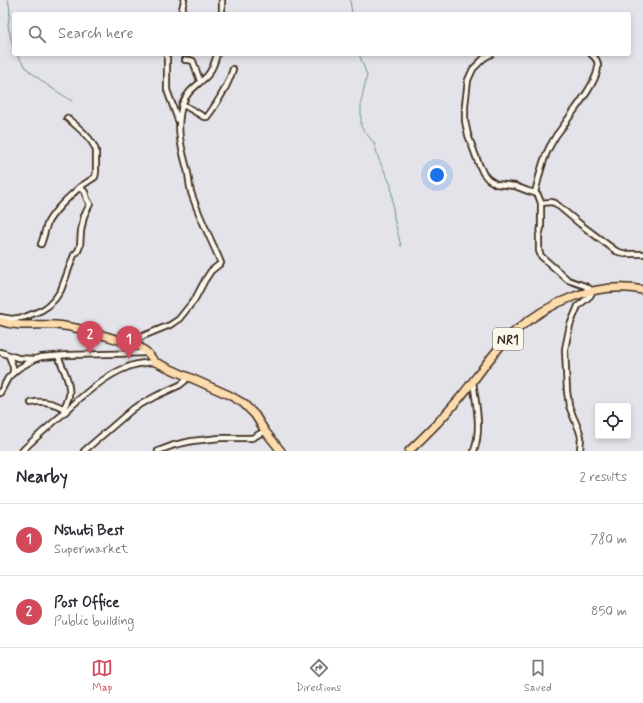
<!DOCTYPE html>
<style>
body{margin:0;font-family:Mynerve,sans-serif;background:#f7f7f7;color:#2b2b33}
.controls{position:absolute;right:12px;bottom:12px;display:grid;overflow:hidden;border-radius:4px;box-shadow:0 2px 6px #0003}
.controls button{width:36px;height:36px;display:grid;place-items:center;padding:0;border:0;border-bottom:1px solid #e1e1e2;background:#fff;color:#2b2b33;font:20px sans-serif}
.you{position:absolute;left:437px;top:175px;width:14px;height:14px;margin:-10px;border:3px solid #fff;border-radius:50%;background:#1a73e8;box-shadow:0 0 0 6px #1a73e833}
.badge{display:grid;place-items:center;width:26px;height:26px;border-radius:50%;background:#d1495b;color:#fff;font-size:13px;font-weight:700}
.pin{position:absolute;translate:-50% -33px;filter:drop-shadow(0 1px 2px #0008)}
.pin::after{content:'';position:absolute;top:21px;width:14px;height:12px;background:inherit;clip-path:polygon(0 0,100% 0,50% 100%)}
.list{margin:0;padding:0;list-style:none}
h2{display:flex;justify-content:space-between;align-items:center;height:52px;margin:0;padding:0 16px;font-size:17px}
h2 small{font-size:13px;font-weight:400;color:#7c7c81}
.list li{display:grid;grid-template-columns:26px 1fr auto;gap:12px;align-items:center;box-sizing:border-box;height:72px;padding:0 16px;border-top:1px solid #e1e1e2}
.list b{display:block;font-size:15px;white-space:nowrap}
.list p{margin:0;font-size:13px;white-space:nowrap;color:#7c7c81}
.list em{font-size:13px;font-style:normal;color:#7c7c81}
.icon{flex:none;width:22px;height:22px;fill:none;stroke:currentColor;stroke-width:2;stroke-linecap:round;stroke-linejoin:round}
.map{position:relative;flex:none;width:643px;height:451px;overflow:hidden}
.search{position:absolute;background:#fff;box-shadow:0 2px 6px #0003;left:12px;right:12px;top:12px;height:44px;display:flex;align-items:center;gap:10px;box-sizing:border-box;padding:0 14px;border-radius:4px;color:#7c7c81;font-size:15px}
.sheet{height:196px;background:#fff}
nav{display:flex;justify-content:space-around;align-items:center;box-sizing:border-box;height:56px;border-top:1px solid #e1e1e2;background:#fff;font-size:11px;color:#7c7c81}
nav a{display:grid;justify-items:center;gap:2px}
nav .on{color:#d1495b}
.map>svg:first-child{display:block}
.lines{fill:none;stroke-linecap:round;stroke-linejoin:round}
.stream{stroke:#6a9395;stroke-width:1}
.minor-casing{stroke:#3b2a1e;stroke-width:8}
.highway-casing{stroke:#3b2a1e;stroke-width:10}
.minor{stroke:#fbf7ec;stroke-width:4.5}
.highway{stroke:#fcdcac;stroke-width:7}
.labels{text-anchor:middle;stroke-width:3;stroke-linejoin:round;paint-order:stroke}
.shield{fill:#fbf7ec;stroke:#75685c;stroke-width:1}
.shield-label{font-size:13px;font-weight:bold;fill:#3b2a1e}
</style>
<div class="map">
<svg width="643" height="451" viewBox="0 0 643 451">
<rect width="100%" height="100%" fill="#e4e3ea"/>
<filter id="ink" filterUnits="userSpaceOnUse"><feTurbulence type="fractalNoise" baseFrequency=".025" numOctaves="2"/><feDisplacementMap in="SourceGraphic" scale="8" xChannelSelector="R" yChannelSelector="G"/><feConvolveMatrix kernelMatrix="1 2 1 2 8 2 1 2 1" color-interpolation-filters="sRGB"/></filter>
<g filter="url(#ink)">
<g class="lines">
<g class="stream">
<path d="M8,0L10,9L8,26L14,51"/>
<path d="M350,0L352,14"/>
<path d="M16,54L28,70L47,85L72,101"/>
<path d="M359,54L367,75L361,102V127L374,143L379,160L391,185L394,218L401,246"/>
</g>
<g class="minor-casing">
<g id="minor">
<path d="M181,14L184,0"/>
<path d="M222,14V0"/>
<path d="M167,54V90L178,120"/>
<path d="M491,54L484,58L473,69L468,80L465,105V121L468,135L478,162L483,173L488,179L496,184L515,186L528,191L535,193L538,195L541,203V228L539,235V251L541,256L568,280L585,286L593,291L590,296L578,306L570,325L565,349L567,391L569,406L573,416L579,430L581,437L580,451"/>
<path d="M185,60H189L193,61L200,81"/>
<path d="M182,104L204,117H207C218,102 228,86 233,69"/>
<path d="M535,193C539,177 542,160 550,146C554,138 559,131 564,125C573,111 598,82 598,66C598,60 595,57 591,54"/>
<path d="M541,203L551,202L555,203L580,224L616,251L625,254H643"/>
<path d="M41,244C44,237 45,229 48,222C56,208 69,197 80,187"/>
<path d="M0,317L12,319L25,317L42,310L48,306L55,299L61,290L74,255L78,251L80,246L81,231L84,216L90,204L87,199L85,192L80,187L95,177L96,172V151C93,139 77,126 67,118"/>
<path d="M133,344L143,336L170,325L179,319L195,299L205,280L211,271L221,263C211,239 199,217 191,192C189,185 189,176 187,169C181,146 175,126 183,103C187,91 198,85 207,76C212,70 215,62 217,54"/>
<path d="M0,352L18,358L33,359"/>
<path d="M9,356L13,367V373"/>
<path d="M58,356C63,368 71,383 69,396C68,403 63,405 63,413"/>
<path d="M473,381C476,405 482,428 474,451"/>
<path d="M0,393L8,378L13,373L19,368L35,359L41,357L68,355L147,353"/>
<path d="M31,403C42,400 53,403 63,408"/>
<path d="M22,451C35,438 49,426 63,414C81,397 105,375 128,367C137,363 146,363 155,362"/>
<path d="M84,451L134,408L156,396L180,385L185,381L188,377"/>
<path d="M158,451L174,445L192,441L220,438H252L265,431"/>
</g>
</g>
<g class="highway-casing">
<g id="highway">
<path d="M0,321C21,329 43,322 64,326C87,329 110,338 133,344C144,348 148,353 155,362L229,395L243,403L255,415L265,431L281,451"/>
<path d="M409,451C426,435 443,418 458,400C476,379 494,350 514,332C549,302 596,281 643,290"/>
</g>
</g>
<use href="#minor" class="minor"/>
<use href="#highway" class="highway"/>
</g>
</g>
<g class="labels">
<rect class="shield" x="493" y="328" width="30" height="22" rx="3"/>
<g class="shield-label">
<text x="508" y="344">NR1</text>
</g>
</g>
</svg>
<div class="controls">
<button><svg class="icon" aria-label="locate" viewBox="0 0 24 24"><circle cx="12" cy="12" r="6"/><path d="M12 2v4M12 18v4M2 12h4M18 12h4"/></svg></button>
</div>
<div class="you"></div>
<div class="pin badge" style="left:129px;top:359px">1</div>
<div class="pin badge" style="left:90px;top:354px">2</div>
<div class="search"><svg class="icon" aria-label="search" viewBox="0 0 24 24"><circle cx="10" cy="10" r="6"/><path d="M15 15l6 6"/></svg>Search here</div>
</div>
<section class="sheet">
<h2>Nearby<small>2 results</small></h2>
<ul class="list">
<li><span class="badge">1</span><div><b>Nshuti Best</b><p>Supermarket</p></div><em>780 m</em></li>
<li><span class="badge">2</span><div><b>Post Office</b><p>Public building</p></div><em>850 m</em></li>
</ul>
</section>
<nav>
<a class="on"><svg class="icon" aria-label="map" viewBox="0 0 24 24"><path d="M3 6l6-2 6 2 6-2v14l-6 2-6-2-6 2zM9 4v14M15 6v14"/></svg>Map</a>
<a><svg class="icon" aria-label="directions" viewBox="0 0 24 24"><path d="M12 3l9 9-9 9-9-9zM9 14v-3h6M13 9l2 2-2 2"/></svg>Directions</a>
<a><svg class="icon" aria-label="saved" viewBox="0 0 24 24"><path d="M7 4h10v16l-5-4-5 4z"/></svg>Saved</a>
</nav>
